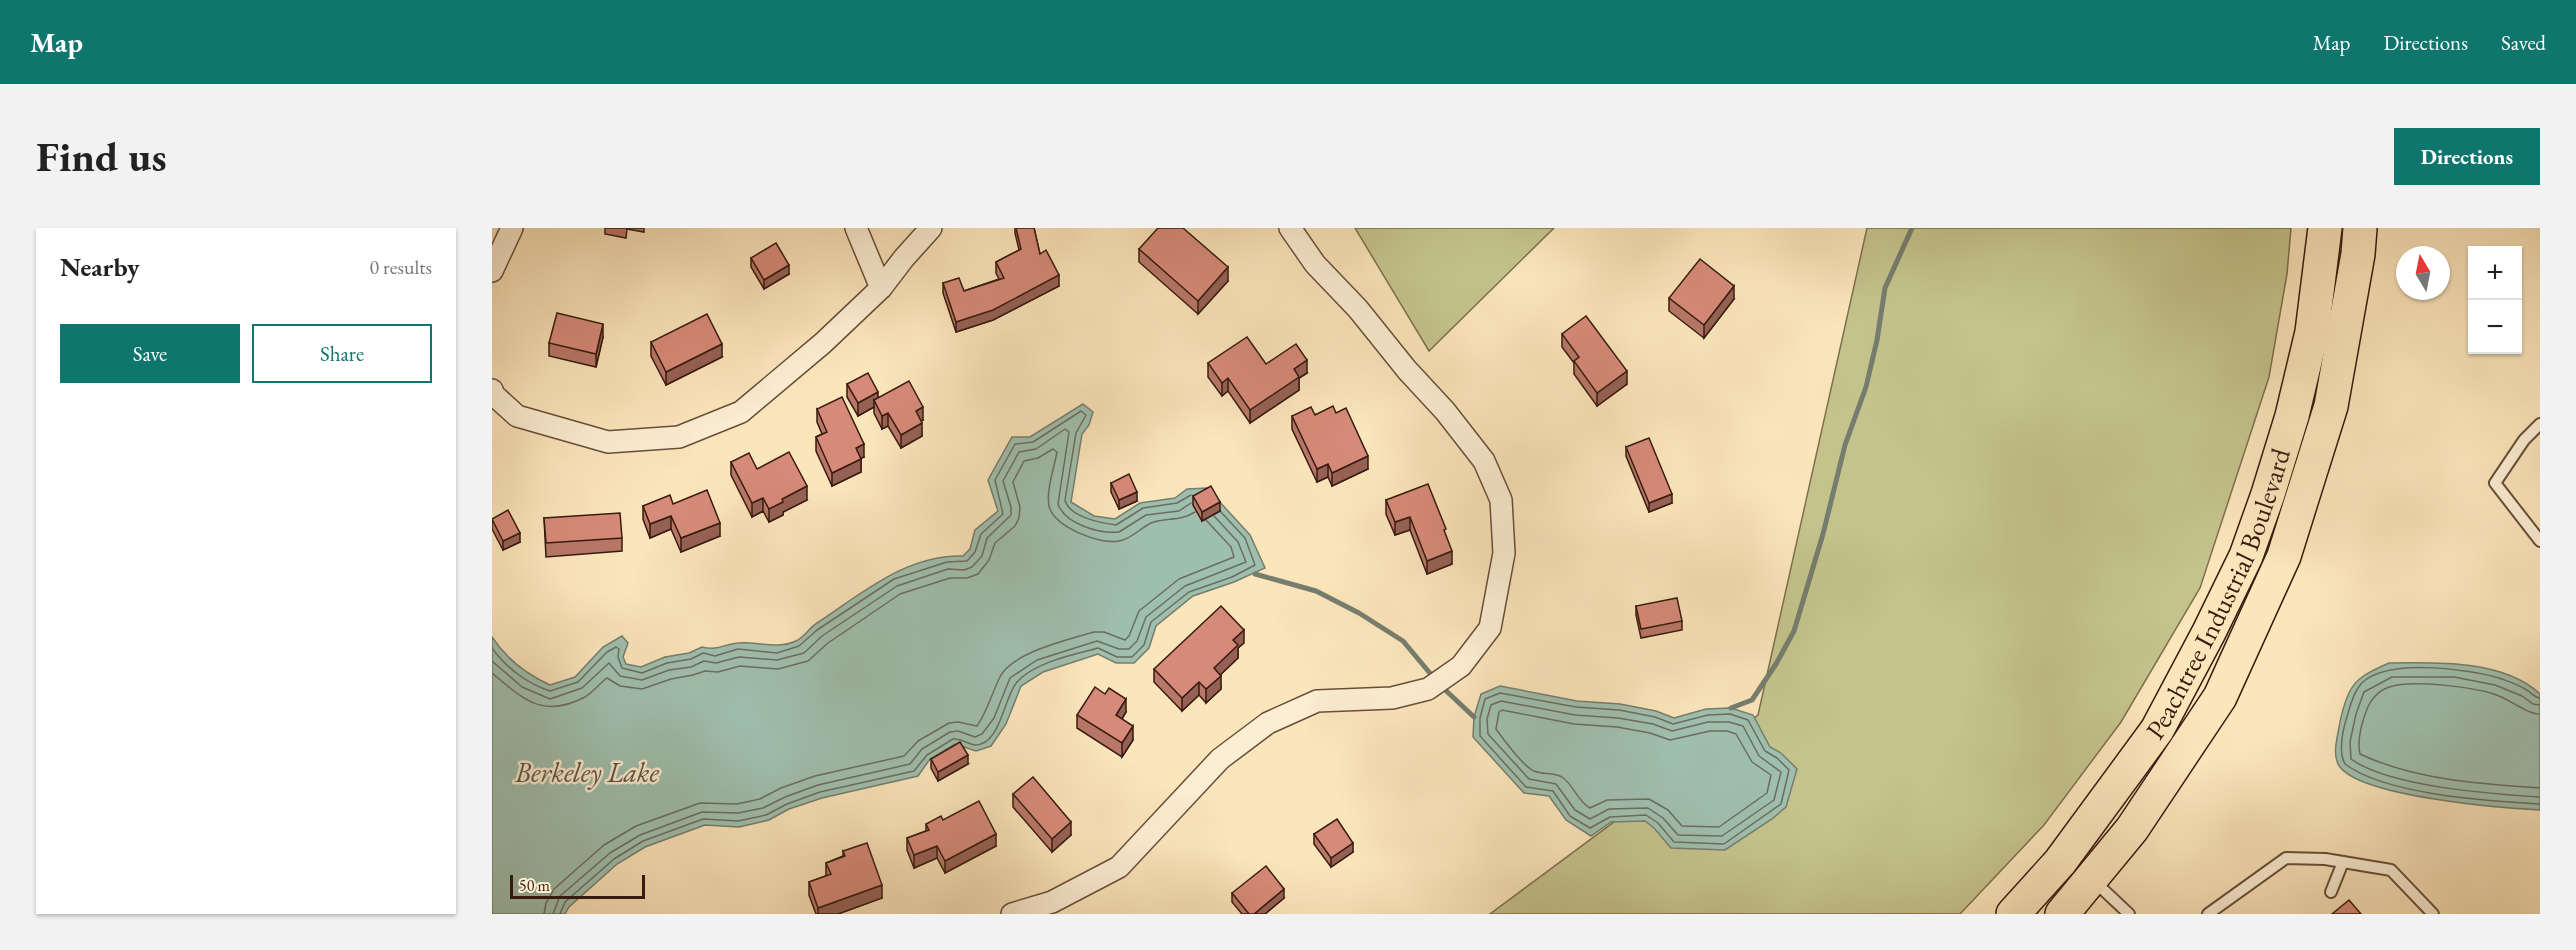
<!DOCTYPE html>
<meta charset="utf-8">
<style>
body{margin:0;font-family:"EB Garamond",serif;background:#f2f2f2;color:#222}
.controls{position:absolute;right:18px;top:18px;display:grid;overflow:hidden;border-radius:0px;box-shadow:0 2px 4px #0004}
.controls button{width:54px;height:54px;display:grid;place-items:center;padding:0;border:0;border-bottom:2px solid #e0e0e0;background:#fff;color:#222;font:30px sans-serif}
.compass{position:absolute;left:1904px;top:18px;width:54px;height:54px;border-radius:50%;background:#fff;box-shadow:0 2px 4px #0004;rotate:350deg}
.scale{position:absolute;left:18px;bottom:15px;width:135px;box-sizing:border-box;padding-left:6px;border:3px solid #381b0f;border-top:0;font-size:16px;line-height:21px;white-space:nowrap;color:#381b0f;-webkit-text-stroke:4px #fceed3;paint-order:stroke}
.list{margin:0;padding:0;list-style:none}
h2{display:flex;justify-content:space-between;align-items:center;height:78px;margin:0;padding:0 24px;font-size:26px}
h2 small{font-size:20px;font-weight:400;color:#767676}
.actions{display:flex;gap:12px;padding:18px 24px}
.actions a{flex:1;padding:14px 0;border:2px solid #0f766e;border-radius:0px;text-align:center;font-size:21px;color:#0f766e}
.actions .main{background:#0f766e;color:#fff}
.map{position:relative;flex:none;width:2048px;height:686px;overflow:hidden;border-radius:0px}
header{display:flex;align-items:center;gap:36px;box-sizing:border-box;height:84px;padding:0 30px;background:#0f766e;color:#fff}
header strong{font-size:28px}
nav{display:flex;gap:33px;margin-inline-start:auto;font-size:21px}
.intro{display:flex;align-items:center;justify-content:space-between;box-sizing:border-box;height:144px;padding:0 36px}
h1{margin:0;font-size:42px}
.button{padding:15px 27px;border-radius:0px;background:#0f766e;color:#fff;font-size:21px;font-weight:700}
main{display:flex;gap:36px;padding:0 36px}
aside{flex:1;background:#fff;border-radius:0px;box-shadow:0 2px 4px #0004}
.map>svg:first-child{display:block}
.green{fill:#c4c38c;stroke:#7e6f4e;stroke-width:1.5}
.water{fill:#9fbfae;stroke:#767d6e;stroke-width:1.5}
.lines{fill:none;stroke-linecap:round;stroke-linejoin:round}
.shore{stroke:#6c6d5e;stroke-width:1.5}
.stream{stroke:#767d6e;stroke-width:5}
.service-casing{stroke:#694e3a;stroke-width:14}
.minor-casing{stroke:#694e3a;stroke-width:24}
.trunk-casing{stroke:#381b0f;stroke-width:36}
.service{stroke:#fceed3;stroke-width:10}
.minor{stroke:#fceed3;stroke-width:21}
.trunk{stroke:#fbe5bb;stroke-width:33}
.wall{fill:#b87768;stroke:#381b0f;stroke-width:1.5}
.shaded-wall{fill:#966155;stroke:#381b0f;stroke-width:1.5}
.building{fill:#d68a79;stroke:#381b0f;stroke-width:1.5}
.labels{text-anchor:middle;stroke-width:5;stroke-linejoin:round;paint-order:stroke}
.street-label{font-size:27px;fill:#381b0f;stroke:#fceed3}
.water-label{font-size:28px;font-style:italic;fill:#5c5447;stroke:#fceed3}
</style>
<header>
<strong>Map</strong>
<nav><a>Map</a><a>Directions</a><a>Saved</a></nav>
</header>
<div class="intro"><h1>Find us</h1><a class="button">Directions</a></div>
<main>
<aside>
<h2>Nearby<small>0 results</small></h2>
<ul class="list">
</ul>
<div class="actions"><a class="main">Save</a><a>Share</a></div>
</aside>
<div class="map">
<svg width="2048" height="686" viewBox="0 0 2048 686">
<rect width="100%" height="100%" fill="#fbe5bb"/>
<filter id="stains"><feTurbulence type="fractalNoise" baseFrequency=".00333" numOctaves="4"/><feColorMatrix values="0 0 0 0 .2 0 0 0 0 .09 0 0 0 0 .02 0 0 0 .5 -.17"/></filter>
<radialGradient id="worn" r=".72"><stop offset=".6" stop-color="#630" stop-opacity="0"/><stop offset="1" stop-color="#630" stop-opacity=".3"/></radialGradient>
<g class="green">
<path d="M863,0H1062L937,123Z"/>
<path d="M1375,0H1799L1795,46L1777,149L1708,360L1629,494L1552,597L1468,686H998L1266,487Z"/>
</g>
<g class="water">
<path d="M591,176L601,184L597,197L590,206L579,274L602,288L623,291L648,275L683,270L695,261L715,260L758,307L773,340L742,354L701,368L664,398L657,420L642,435H624L606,426L551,444L529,458L514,496L499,518L484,523L463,516L438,531L426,548L330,570L297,581L277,592L247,599L213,597L153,619L125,636L77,679L73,686H0V409C15,432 34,446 58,457L83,449L111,419L130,408L136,415L131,429L134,436L149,439L173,429L197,425L210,419C227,423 231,416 246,415C267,413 284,422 304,413C312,410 317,400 325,395C369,366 415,326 471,328L478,321L483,302L506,283L496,252L520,209H538Z"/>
<path d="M1897,435C1944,434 2012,432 2048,466V582C2009,580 1871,569 1848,539C1839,528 1846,507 1848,494C1856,456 1863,450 1897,435Z"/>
<path d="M1008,458L1085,473L1128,476L1164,483L1182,490L1214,481L1239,480L1261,487L1278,519L1289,525L1305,541L1294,579L1280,591L1233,622L1179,620L1162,600L1153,593L1119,594L1099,608L1074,592L1057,568L1032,565L981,509L982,489L989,466Z"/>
</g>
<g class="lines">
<g class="shore">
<path d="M0,420C13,439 36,456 58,463L86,454L115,424L124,419L127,421L126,429L130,440L150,445L175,435L199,431L211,425L223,428L246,421L285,425L307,418L325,402L402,351L455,334L475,333L483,324L489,306L511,286L503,252L523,216L541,214L589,183L594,187L584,205L573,272C577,289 609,295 624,297L651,280L685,275L699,267"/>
<path d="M0,433L30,459L58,471L90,460L117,435L128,448L150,452L177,442L199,439L212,433L224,435L247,429L285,432L312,425L330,408L405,358L456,341L472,342L480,339L490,328L495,310L519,287V279L511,253L527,224L544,221L573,201L577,204L566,276C573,296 607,306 627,304L654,287L687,283L699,275"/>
<path d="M0,445C32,472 51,491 93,469C101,464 107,456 115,450L128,458L150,461L179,451L201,447L213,443L226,444L248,438L286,441L316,433L336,415L408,366L458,350H475L486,346L497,332L503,315L523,298L527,290L528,279L521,254L532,233L546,230L561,221L565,224C562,240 554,263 557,278C562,299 608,317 627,313C640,311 648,300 659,295C676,289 687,294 703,284"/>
<path d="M1008,465L1084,479L1127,482L1163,489L1181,496L1216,487L1238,486L1256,492L1273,523L1285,530L1297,542L1289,576L1232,616L1182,614L1166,595L1154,587L1118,589L1098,600L1078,588L1061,563L1034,559L988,508V490L993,471Z"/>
<path d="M2048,470C2041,469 2039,464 2033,461C2025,456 2015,453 2007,450C1976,441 1886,428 1866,460C1862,466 1859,475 1857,482C1852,497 1845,522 1853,536C1894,567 1997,573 2048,576"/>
<path d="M1009,473L1083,487L1126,490L1161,496L1180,503L1216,494H1237L1251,498L1267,528L1289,544L1282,572L1230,608L1186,607L1171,590L1156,580L1117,581L1098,591L1083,582L1064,556L1037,551L996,506L995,491L999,477Z"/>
<path d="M2048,477L2041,476L2030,468L2003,457L1962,449H1900L1872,464L1864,486L1858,514L1859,531C1898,559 2000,566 2048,569"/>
<path d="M1010,482L1082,496L1125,499L1158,505L1178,512L1218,503H1235L1244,506L1260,534L1279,547L1275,565L1227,599L1190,598L1176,582L1157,571L1115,572L1098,580C1085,573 1082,557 1070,549C1061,544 1051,547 1042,543C1032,539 1011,511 1004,501L1007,484Z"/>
<path d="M2048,486C2034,486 2018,471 2002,466C1980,459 1923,452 1901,458C1888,461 1880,469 1875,481C1870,494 1865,513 1868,526C1923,552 1988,556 2048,560"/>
<path d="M52,686L54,675L62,661L112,617L144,598L208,575L245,576L268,571L289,560L323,548L412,528L426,513L457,495L466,494L485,498C496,482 500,464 509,447C523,424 577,411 602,404H612L633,412L637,408L647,383L687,351L742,329L739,319L714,292"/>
<path d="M61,686L68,668L118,625L148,607L210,584L246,585L271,580L293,569L326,557L418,536L430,521L458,504L466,503L483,509L490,506L502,490L518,450L545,432L605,413L627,421H637L645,413L654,389L693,358L754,334L746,314L722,288"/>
<path d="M68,686L73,674L122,631L151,613L211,591L246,593L274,587L295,576L328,564L422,543L435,527L461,511C469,510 475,516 483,517C509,517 512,468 525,454C543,434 581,427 606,420L625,429H640L652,417L659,394L697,364L740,349L763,337L753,310L729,284"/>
</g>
<g class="stream">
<path d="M763,346L824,363L867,385L911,413L942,450"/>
<path d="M948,457L982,489"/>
<path d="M1239,480L1260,472L1284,436L1302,403L1331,306L1353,217L1374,159L1385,112L1393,60L1420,0"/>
</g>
<g class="service-casing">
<g id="service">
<path d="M2048,196L2032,212L2003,255L2048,313"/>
<path d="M1602,653L1637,686"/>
<path d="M1839,664L1851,634"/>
<path d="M1716,686L1794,630L1833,631L1899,642L1941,686"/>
</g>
</g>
<g class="minor-casing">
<g id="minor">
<path d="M364,0L389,60"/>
<path d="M0,43L20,0"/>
<path d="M0,162L2,167L25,188L116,214L187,209L249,184L331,115L389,60L412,30L439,0"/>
<path d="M520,686L560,674L627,639L728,531L776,495L825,473L900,470L936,461L969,438L998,400L1012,325L1009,272L992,233L953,183L915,142L866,81L823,36L798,0"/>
</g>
</g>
<g class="trunk-casing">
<g id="trunk">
<path id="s1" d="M1521,686L1568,634L1665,502L1717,404L1754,328L1776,266L1800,188L1820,104L1833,0"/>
<path d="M1570,686L1640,601L1728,469L1792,328L1839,178L1866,26L1868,0"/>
</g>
</g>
<use href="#service" class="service"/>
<use href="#minor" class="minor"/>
<use href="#trunk" class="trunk"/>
</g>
<g class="wall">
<path d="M113,0H152V4L135,1L134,10L113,6Z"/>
<path d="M523,0H542L548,26L567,58L501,92L464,104L451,65V55L472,63L507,51L504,45V34L527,22L523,5Z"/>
<path d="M647,21L736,53L706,86L647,34Z"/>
<path d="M259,30L297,46L272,61L259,39Z"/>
<path d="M1177,70L1242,71L1212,110L1177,83Z"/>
<path d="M1070,106L1135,156L1105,178L1082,146V135L1070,119Z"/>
<path d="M111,109L104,139L57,128V115Z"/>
<path d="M159,114L230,129L174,157L159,128Z"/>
<path d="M716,135L774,136L815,145L807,150V162L758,195L736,163L730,168L716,149Z"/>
<path d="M355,156L386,169L431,192L429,193L430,208L409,220L396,198L390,201L382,185V179L366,188L355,169Z"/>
<path d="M325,181L372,229L369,230V244L340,258L324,223V209L330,206L325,194Z"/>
<path d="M844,185L876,241L840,258L836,249L825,254L800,201V188Z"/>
<path d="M1134,219L1180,275L1157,284L1134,228Z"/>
<path d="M239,234L265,241L315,272L291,284V287L277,294L271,283L260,289L239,247Z"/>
<path d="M619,255L645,273L627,281L619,264Z"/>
<path d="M701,268L728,283L710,293L701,277Z"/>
<path d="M894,272L954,308L960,336L935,346L918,302L903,307L894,286Z"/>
<path d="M181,276L228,308L189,324L179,301L158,310L151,291V278Z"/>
<path d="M52,290L130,310V323L54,329Z"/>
<path d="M0,291L28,314L11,322L0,301Z"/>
<path d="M1144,378L1190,393V402L1149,410L1144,387Z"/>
<path d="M752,415L746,420V430L728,447L729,461L714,475L707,467L690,483L662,454V441Z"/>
<path d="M634,484L630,491L641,512L630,529L585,500V487Z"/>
<path d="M439,531L476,536L446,553L439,540Z"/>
<path d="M521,566L579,607L560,624L521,579Z"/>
<path d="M451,592L504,618L453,645L445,630L422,640L415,622V610L434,603V596Z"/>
<path d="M822,606L861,624L839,639L822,616Z"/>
<path d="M351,623L390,670L346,686H324L317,667V654L334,648V635L351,628Z"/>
<path d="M740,665L792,670L773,686H750L740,674Z"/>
</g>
<g class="shaded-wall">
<path d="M297,37V46L272,61V52Z"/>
<path d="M736,39V53L706,86V73Z"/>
<path d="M567,47V58L501,92L464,104V94Z"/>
<path d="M1242,58V71L1212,110V97Z"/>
<path d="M111,96V109L104,139V126Z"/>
<path d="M230,116V129L174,157V144Z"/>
<path d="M815,132V145L807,150V162L758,195V182L802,141Z"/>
<path d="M1135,143V156L1105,178V165Z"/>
<path d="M736,150V163L730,168V155Z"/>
<path d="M386,164V177L382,172V179L366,188V175Z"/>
<path d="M431,179V192L424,196V183Z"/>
<path d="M396,185V198L390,201V188Z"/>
<path d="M430,195V208L409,220V207Z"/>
<path d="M372,216V229L364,233V220Z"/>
<path d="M876,228V241L840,258V245Z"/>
<path d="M369,231V244L340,258V245Z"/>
<path d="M836,236V249L825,254V241Z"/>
<path d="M315,258V272L291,284V287L277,294V281L290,271Z"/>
<path d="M645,264V273L627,281V272Z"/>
<path d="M1180,266V275L1157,284V275Z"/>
<path d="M271,270V283L260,289V275Z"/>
<path d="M728,274V283L710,293V284Z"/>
<path d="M179,288V301L158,310V296Z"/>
<path d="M918,289V302L903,307V294Z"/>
<path d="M228,295V308L189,324V310Z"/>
<path d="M28,305V314L11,322V313Z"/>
<path d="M960,323V336L935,346V333Z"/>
<path d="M752,402V415L746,420V430L722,453V440L741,412Z"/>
<path d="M729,448V461L714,475V461Z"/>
<path d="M707,454V467L690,483V470Z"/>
<path d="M634,471V484L624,501V487Z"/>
<path d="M641,498V512L630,529V515Z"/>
<path d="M476,527V536L446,553V544Z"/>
<path d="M579,594V607L560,624V611Z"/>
<path d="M504,606V618L453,645V633Z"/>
<path d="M861,615V624L839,639V630Z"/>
<path d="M445,618V630L422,640V627Z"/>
<path d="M390,657V670L346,686H326V680Z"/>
<path d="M792,661V670L773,686H762Z"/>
</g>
<g class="building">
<path d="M524,0H542L548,26L554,22L567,47L501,82L464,94L451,55L467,50L472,63L512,50L504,34L529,21Z"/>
<path d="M666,0H691L736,39L706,73L647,21Z"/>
<path d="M284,15L297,37L272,52L259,30Z"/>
<path d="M1208,31L1242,58L1212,97L1177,70Z"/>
<path d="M65,85L111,96L104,126L57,115Z"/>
<path d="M215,86L230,116L174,144L159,114Z"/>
<path d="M1094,88L1135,143L1105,165L1082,133L1087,129L1070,106Z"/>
<path d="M755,109L774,136L804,116L815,132L802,141L807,149L758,182L736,150L730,155L716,135Z"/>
<path d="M376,145L386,164L366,175L355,156Z"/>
<path d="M417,153L431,179L424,183L430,195L409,207L396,185L390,188L382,172Z"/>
<path d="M350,169L372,216L364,220L369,231L340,245L324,209L335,204L325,181Z"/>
<path d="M841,178L844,185L854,180L876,228L840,245L836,236L825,241L800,188L819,179L823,187Z"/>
<path d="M1157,210L1180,266L1157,275L1134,219Z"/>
<path d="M297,224L315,258L290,271L291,274L277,281L271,270L260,275L239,234L257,225L265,241Z"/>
<path d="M637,246L645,264L627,272L619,255Z"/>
<path d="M936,256L954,301L952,302L960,323L935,333L918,289L903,294L894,272Z"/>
<path d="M719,258L728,274L710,284L701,268Z"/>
<path d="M215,262L228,295L189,310L179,288L158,296L151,278L178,267L181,276Z"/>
<path d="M16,282L28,305L11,313L0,291Z"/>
<path d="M128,285L130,310L54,315L52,290Z"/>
<path d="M1185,370L1190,393L1149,401L1144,378Z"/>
<path d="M729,378L752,402L741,412L746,417L722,440L729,448L714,461L707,454L690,470L662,441Z"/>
<path d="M603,459L613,466L617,460L634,471L624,487L641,498L630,515L585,487Z"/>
<path d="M468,514L476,527L446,544L439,531Z"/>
<path d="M541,549L579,594L560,611L521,566Z"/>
<path d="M487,573L504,606L453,633L445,618L422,627L415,610L437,602L434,596L449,588L451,592Z"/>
<path d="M845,591L861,615L839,630L822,606Z"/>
<path d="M375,615L390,657L326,680L317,654L339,646L334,635L353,628L351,623Z"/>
<path d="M774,638L792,661L762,686H757L740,665Z"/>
<path d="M1857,672L1869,686H1840Z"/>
</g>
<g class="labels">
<g class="street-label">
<text dy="9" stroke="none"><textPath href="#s1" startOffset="384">Peachtree Industrial Boulevard</textPath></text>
</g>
<g class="water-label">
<text x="95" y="554">Berkeley Lake</text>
</g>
</g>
<rect width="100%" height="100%" filter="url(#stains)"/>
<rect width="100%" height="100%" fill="url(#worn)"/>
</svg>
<div class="controls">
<button>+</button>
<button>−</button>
</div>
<svg class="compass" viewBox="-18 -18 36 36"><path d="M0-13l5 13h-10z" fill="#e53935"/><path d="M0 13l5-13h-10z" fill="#767676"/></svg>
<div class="scale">50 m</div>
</div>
</main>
